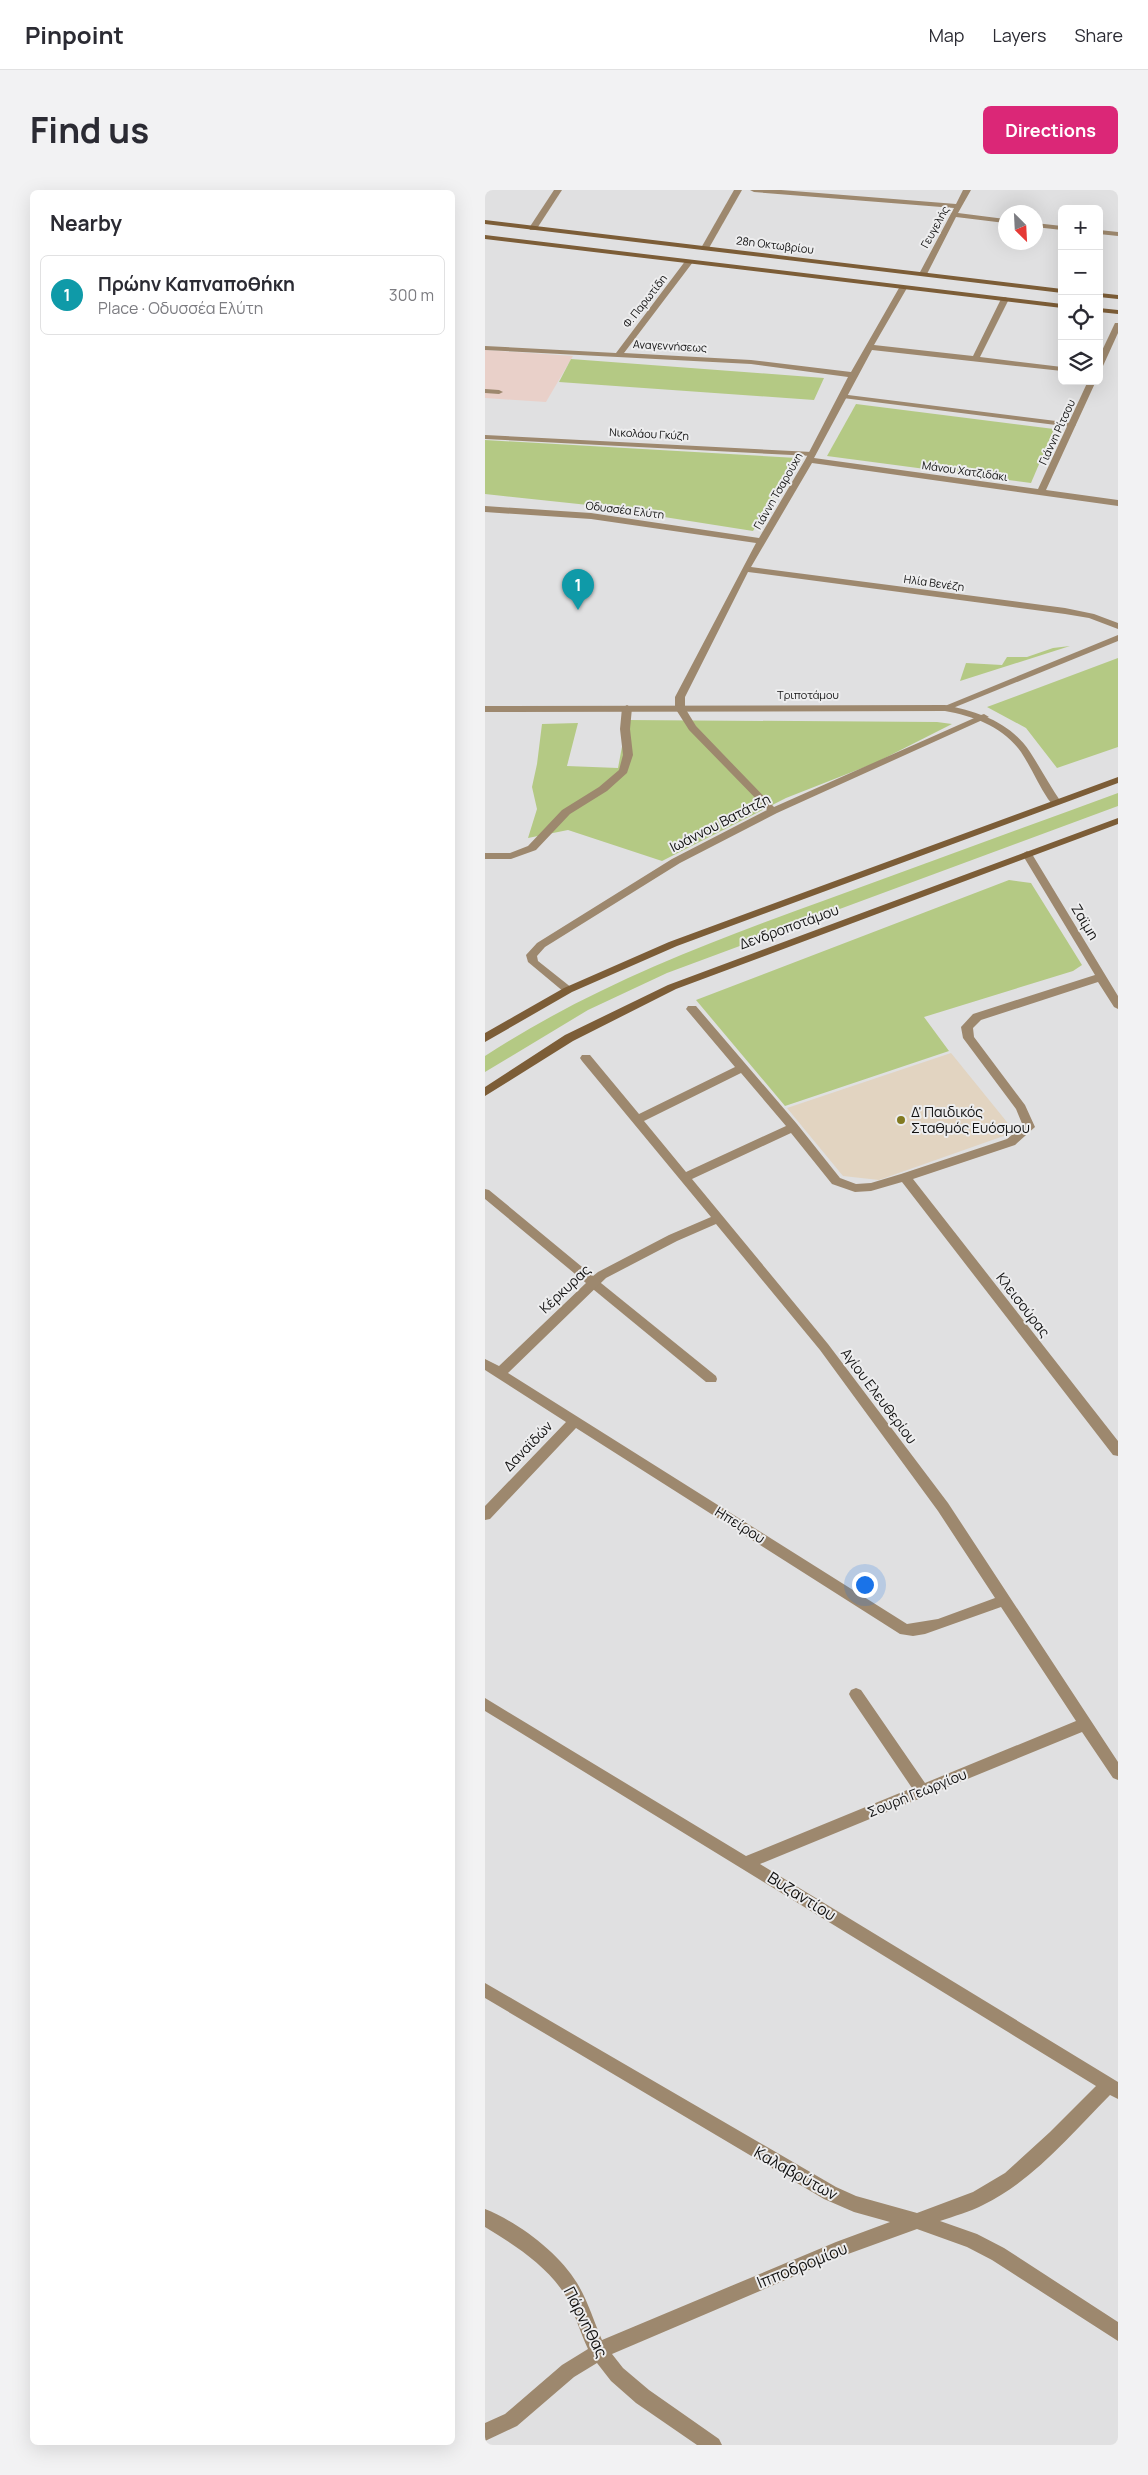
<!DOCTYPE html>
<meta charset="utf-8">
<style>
body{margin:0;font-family:Manrope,sans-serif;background:#f2f2f3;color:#2b2b33}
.controls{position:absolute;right:15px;top:15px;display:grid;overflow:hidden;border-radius:8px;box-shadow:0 5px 20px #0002}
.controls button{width:45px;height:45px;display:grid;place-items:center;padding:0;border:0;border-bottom:1px solid #e1e1e2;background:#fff;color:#2b2b33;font:25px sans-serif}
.compass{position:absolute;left:513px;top:15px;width:45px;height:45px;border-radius:50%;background:#fff;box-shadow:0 5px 20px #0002;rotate:156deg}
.you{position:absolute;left:379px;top:1394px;width:18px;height:18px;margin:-12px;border:4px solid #fff;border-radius:50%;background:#1a73e8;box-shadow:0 0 0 8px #1a73e833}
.badge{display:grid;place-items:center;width:32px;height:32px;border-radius:50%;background:#db2777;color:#fff;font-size:16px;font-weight:700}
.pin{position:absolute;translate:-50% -41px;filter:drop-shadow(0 1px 2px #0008)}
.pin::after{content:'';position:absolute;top:26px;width:18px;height:15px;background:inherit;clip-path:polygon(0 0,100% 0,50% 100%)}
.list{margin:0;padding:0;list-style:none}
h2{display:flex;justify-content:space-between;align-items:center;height:65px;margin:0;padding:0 20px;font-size:21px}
h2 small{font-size:16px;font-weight:400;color:#7c7c81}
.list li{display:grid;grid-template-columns:32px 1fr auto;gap:15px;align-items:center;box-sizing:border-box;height:80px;margin:0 10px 10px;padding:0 10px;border:1px solid #e1e1e2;border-radius:8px}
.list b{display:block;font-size:19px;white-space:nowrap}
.list p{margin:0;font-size:16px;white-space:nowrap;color:#7c7c81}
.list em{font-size:16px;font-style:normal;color:#7c7c81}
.icon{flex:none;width:28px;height:28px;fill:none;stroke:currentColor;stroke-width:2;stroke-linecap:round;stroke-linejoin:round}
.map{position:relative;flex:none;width:633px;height:2255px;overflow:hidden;border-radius:8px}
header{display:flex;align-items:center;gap:30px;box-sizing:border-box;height:70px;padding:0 25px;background:#fff;border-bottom:1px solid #e1e1e2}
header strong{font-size:24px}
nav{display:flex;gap:28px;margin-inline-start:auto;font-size:18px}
.intro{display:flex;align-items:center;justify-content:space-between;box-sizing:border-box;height:120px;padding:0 30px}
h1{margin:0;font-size:35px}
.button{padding:12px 22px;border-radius:8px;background:#db2777;color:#fff;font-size:18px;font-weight:700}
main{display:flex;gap:30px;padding:0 30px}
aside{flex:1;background:#fff;border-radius:8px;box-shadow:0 5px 20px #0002}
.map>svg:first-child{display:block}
.commercial{fill:#e9d0c9}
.education{fill:#e2d4c1}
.green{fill:#b4c984}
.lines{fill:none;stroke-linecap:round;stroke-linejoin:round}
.service{fill:#9d886e;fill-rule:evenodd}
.pedestrian{fill:#9d886e;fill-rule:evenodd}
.minor{fill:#9d886e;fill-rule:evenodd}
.tertiary{fill:#9d886e;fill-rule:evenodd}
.secondary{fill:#7c5d37;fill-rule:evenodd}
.poi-dot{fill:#827a20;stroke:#ededee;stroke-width:2}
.labels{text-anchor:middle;stroke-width:4;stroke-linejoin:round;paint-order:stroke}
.far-street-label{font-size:11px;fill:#111;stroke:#ededee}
.street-label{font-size:14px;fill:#111;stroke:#ededee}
.poi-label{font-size:14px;fill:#111;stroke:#ededee;text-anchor:start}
.near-street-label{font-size:16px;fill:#111;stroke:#ededee}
</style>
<header>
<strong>Pinpoint</strong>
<nav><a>Map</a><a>Layers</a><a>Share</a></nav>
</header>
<div class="intro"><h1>Find us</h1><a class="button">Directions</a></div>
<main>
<aside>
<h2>Nearby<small></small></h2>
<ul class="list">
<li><span class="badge" style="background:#0f9aa8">1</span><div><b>Πρώην Καπναποθήκη</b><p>Place · Οδυσσέα Ελύτη</p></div><em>300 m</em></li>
</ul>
</aside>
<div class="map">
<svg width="633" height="2255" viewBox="0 0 633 2255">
<rect width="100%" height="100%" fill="#e0e0e1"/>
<path class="commercial" d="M0,160L88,166L61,212L0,208Z"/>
<path class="education" d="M466,863L530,942L394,990L358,986L302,918Z"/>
<g class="green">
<path d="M86,169L339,188L329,210L74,192Z"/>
<path d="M371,214L569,239L546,293L342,266Z"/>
<path d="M0,250L312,268L268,341L103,315L0,304Z"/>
<path d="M585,456L475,491L481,473L517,475L522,467H542L568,458Z"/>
<path d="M633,468V557L572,578L541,538L502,517Z"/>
<path d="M142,530L452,532L467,534L390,573L301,608L177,671L83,640L43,648L52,619L47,597L52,574L57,534L93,533L82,576L133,578Z"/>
<path d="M633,603V616L182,783L103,820L0,882V866C107,796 227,751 346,708C442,673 537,638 633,603Z"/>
<path d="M524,690L546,693L597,775L588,781L439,827L464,861L300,916L211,810Z"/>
</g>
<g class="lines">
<g class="service">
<path d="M0,199L14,200L18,202L14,204L0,203Z"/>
<path d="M107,1088L111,1089L231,1186L232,1189L231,1192H221L103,1095L101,1092Z"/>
</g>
<g class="pedestrian">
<path d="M355,204L587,233L591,235L587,237L358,208L354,206Z"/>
<path d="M0,245L327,262L331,264L327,266L0,249Z"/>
</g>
<g class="minor">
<path d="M69,0H77L51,40H45L44,38Z"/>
<path d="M249,0H257L224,58L217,60L216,58Z"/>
<path d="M265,0H296L471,14L478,0H486L473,23L520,29V33L471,27L442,84L438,86L434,84L469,18L269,2Z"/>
<path d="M550,33L577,36V40L550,37Z"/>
<path d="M614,40L633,42V46L614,44Z"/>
<path d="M201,70L208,72L139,163L266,170L366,182L414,98L418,96L422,98L389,155L488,166L516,109L520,107L524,109L495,167L577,177V181L387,160L329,268L553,299L603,191H611L561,300L633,310V316L327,273L266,377L580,418L609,424L633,433V439L604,428L580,424L263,382L200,507V518L211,536L289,617L496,525L499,524L504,527L292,623L195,673L60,757L52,766L53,771L87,798L88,800L83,803L79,802L43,772L41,765L52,753L187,669L282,620L204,540L190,518V507L271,353L106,329L0,322V316L106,323L274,348L320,270L363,187L266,174L0,160V156L131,163Z"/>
<path d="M630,133H633V143L618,176L614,178V167Z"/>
<path d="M633,445V451L463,520H457L455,518Z"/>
<path d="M142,515L147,518L145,539L148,565L142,583L122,601L85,624L51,660L26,669H0V663H25L43,656L77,620L114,597L134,580L138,565L135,539L137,518Z"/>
<path d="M542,661L547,664L633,806V819L629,817L613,792L496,830L488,838L489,847L540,915L550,937L530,955L428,989L633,1251V1266L628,1265L417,992L386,1001L370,1002L347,994L306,943L207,989L343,1154L463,1313L633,1572V1590L628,1588L597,1542L275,1674L633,1892V1909L625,1905C586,1944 548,1991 498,2015C485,2022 469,2026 455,2031L492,2044L519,2058L633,2132V2151L507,2070L482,2057L432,2039L352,2068L127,2164L138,2178L164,2200L234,2249L237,2255H212L151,2213L126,2191L112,2173L89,2187L32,2236L0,2251V2233L20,2224L77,2175L103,2159C95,2142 90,2124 82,2108C63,2076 31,2056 0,2037V2019C33,2032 74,2063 92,2093C103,2111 109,2132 117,2150L351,2052L405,2032L369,2022L339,2009L0,1808V1793L351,1997L371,2006L432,2023L488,2002L520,1983L565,1942L611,1896L0,1521V1508L261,1666L427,1598L366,1508L364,1504L366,1500L371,1498L376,1500L440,1593L591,1531L516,1417L440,1444L428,1446L415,1444L91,1238L5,1329L0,1330V1316L81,1232L0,1180V1169L14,1176L101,1093L0,1009V999L4,1000L108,1086L113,1082L184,1045L226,1027L97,871L95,868L97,865H105L154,924L250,877L201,819L203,816H211L312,934L355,988L371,994L386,993L416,984L522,949L538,936L531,919L478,848L476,837L488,824L610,785L537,664ZM256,883L301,936L201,982L159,931ZM231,1034L335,1160L453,1321L510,1408L453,1429L422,1434L23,1183L121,1088L192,1051Z"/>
</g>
<path class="tertiary" d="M460,515C494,522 525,532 545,562C556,579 565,596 576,612L575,614H567L563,609C553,594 546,577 536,562C518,537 489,526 460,521L0,522V516Z"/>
<g class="secondary">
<path d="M0,30L577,99V103L0,34Z"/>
<path d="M0,45L577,114V118L0,49Z"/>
<path d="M614,103L633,105V109L614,107Z"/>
<path d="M614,118L633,120V124L614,122Z"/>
<path d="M633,587V593L192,756L87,802L0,852V843L79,798L184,752Z"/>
<path d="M633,628V634L191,799L88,851L0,906V897L80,845L183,795Z"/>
</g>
</g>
<circle class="poi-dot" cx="416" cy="930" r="5"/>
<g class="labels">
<g class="far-street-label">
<text transform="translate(450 37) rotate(-61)" y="4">Γευγελής</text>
<text transform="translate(290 55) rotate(7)" y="4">28η Οκτωβρίου</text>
<text transform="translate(160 111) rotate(-52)" y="4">Φ. Παρωτίδη</text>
<text transform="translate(185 156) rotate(3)" y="4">Αναγεννήσεως</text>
<text transform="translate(572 242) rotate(-65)" y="4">Γιάννη Ρίτσου</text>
<text transform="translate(164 244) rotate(3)" y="4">Νικολάου Γκύζη</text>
<text transform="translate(480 281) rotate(8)" y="4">Μάνου Χατζιδάκι</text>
<text transform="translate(293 301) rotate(-60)" y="4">Γιάννη Τσαρούχη</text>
<text transform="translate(140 320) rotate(7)" y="4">Οδυσσέα Ελύτη</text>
<text transform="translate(449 393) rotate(8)" y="4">Ηλία Βενέζη</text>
<text x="323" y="509">Τριποτάμου</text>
</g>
<g class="street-label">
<text transform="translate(235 633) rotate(-27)" y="5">Ιωάννου Βατάτζη</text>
<text transform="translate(600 732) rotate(59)" y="5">Ζαϊμη</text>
<text transform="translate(304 737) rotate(-20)" y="5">Δενδροποτάμου</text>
<text transform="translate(80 1099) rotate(-43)" y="5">Κέρκυρας</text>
<text transform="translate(538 1115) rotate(52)" y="5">Κλεισούρας</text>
<text transform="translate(394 1206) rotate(53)" y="5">Αγίου Ελευθερίου</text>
<text transform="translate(43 1256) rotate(-46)" y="5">Δαναϊδών</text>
<text transform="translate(255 1335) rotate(32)" y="5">Ηπείρου</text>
<text transform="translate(432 1603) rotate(-22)" y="5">Σουρή Γεωργίου</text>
</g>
<g class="poi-label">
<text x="426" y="927">Δ' Παιδικός<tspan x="426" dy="16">Σταθμός Ευόσμου</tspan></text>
</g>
<g class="near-street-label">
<text transform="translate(317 1706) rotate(32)" y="6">Βυζαντίου</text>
<text transform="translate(311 1983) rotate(29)" y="6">Καλαβρύτων</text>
<text transform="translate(317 2075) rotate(-22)" y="6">Ιπποδρομίου</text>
<text transform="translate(101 2132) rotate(63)" y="6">Πάρνηθας</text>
</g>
</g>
</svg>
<div class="controls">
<button>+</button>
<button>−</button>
<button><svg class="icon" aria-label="locate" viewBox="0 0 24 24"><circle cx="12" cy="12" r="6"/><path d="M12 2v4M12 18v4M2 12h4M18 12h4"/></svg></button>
<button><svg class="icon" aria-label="layers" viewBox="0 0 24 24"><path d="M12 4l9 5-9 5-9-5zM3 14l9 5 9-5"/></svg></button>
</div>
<svg class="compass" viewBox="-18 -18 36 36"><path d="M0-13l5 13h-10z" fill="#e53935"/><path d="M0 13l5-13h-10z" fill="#7c7c81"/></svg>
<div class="you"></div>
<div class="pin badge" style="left:93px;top:420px;background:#0f9aa8">1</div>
</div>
</main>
